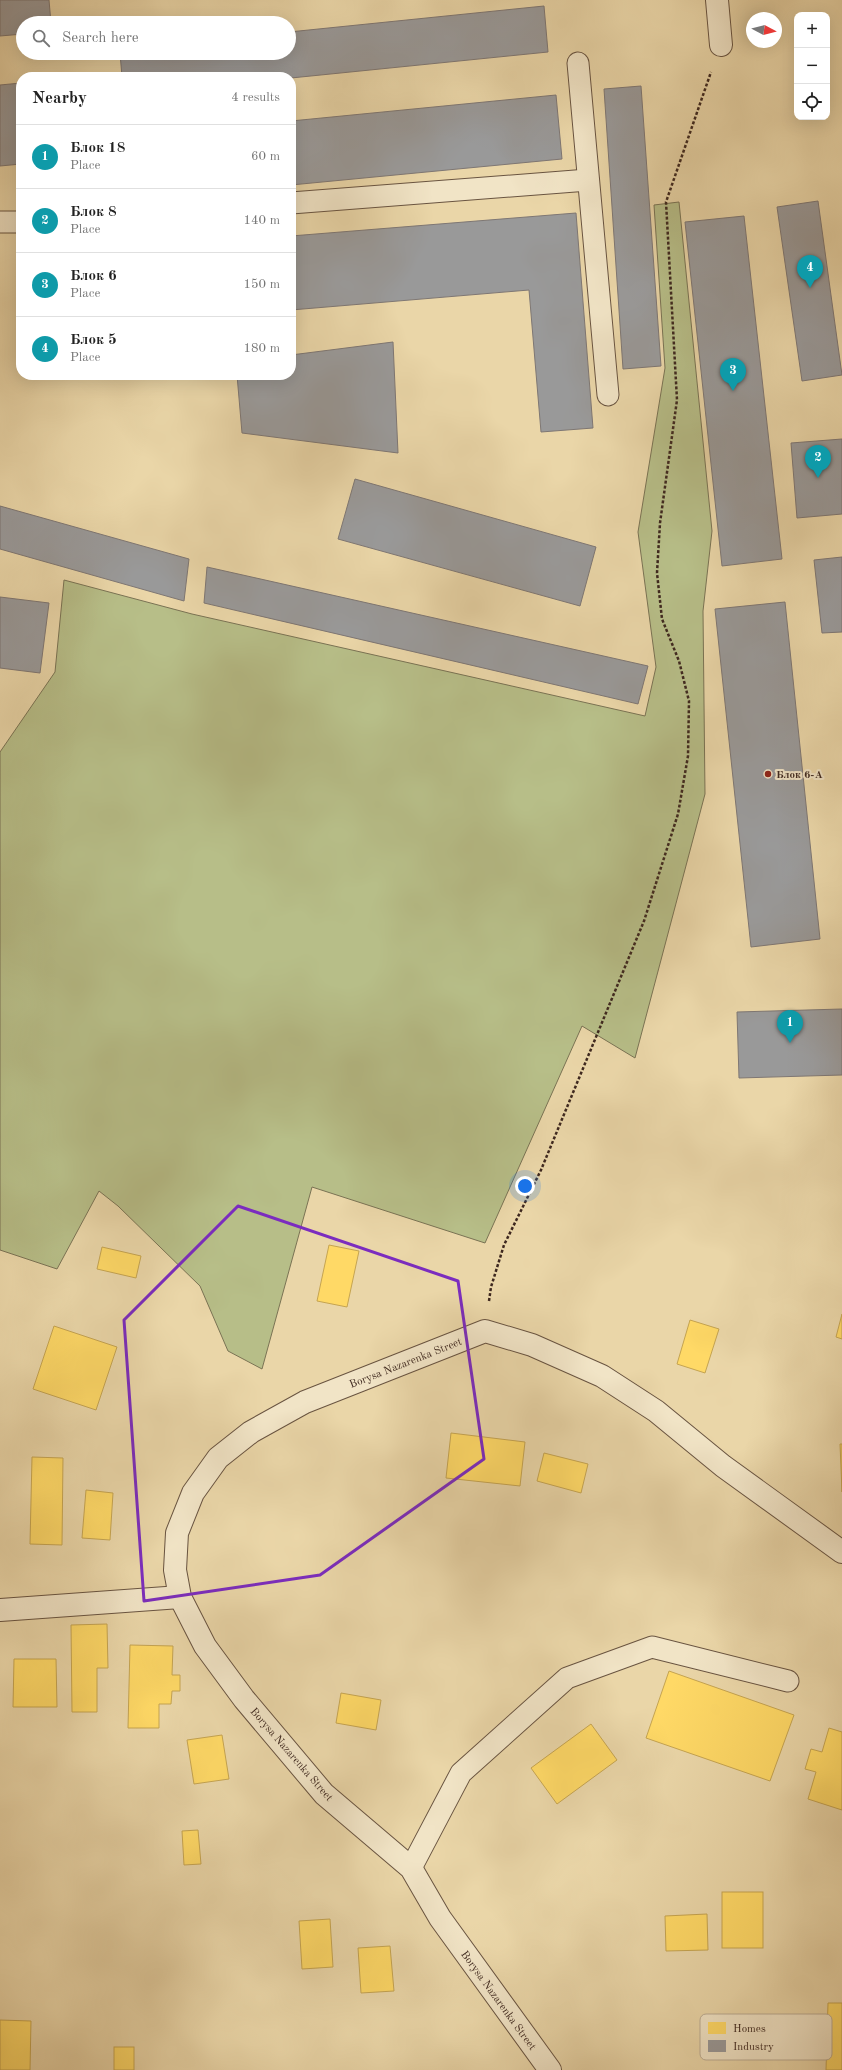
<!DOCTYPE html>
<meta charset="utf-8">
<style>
body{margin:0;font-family:"Old Standard TT",serif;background:#f2f2f2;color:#222}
.controls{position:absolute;right:12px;top:12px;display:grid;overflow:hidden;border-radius:8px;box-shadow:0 4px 16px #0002}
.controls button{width:36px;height:36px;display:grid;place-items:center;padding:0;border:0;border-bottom:1px solid #e0e0e0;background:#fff;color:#222;font:20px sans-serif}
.compass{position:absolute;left:746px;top:12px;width:36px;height:36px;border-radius:50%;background:#fff;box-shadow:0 4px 16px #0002;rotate:97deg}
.you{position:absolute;left:525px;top:1186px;width:14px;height:14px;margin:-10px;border:3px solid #fff;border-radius:50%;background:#1a73e8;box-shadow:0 0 0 6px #1a73e833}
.badge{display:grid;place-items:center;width:26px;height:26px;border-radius:50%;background:#ea580c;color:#fff;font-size:13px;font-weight:700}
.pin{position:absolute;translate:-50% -33px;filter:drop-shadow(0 1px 2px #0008)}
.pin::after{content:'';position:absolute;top:21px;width:14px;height:12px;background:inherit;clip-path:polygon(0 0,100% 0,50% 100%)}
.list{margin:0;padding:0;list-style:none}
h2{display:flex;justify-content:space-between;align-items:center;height:52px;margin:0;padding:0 16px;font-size:17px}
h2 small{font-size:13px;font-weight:400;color:#767676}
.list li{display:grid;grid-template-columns:26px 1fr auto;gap:12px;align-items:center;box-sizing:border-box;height:64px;padding:0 16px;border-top:1px solid #e0e0e0}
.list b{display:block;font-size:15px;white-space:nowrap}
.list p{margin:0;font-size:13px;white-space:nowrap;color:#767676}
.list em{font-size:13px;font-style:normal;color:#767676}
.icon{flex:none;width:22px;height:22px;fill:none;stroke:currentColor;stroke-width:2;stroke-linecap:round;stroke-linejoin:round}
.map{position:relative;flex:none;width:842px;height:2070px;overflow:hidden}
.search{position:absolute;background:#fff;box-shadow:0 4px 16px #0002;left:16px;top:16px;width:280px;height:44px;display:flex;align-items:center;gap:10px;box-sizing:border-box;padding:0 14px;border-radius:22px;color:#767676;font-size:15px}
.panel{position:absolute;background:#fff;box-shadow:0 4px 16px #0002;left:16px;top:72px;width:280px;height:308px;border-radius:16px}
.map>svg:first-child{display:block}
.green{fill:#b7be88;stroke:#7a7354}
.homes{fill:#ffd966;stroke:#c5a451}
.industry{fill:#999;stroke:#7e7774}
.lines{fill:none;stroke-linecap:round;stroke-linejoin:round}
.lane-casing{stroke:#695441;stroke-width:23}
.street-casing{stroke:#695441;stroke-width:24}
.path{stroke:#3e281f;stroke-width:2.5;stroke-dasharray:3 2;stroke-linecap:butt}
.lane{stroke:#f1e4c6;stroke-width:21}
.street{stroke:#f1e4c6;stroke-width:22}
.marked{fill:none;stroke:#7b2cbf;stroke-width:3;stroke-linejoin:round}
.poi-dot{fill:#8f2418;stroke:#f1e4c6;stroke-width:1.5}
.labels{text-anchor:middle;stroke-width:4;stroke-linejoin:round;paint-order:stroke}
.poi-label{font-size:11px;font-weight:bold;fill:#3e281f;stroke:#f1e4c6;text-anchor:start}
.street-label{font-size:11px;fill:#3e281f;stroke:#f1e4c6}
.key{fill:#f1e4c6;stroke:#bbac94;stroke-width:1}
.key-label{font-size:11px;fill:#3e281f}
</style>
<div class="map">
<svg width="842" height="2070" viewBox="0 0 842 2070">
<rect width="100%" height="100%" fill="#ead6a8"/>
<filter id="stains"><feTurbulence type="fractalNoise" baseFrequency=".005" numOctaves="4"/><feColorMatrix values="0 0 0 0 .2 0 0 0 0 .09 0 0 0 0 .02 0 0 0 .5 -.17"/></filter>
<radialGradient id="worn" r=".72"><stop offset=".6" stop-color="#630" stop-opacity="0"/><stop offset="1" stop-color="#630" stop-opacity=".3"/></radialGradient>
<path class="green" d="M679,202L712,531L703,611L705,794L635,1058L582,1026L485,1243L312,1187L262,1369L228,1351L200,1286L118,1206L99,1191L57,1269L0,1250V752L55,672L64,580L192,614L645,716L656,667L638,532L665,368L654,205Z"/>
<g class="homes">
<path d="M329,1245L359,1251L347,1307L317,1301Z"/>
<path d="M102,1247L141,1256L136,1278L97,1269Z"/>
<path d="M842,1314V1339L836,1337Z"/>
<path d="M690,1320L719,1329L705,1373L677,1364Z"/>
<path d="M54,1326L117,1347L96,1410L33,1389Z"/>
<path d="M451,1433L525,1442L520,1486L446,1478Z"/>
<path d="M840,1444H842V1492Z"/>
<path d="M544,1453L588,1464L581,1493L537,1481Z"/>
<path d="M32,1457L63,1458L62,1545L30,1544Z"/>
<path d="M86,1490L113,1493L110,1540L82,1538Z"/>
<path d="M107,1624L108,1668H97V1712H72L71,1625Z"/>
<path d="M130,1645L173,1646L172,1675H180V1691H172L171,1704H159V1728H128Z"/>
<path d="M14,1659H56L57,1707H13Z"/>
<path d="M669,1671L794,1715L770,1781L646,1738Z"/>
<path d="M341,1693L381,1700L376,1730L336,1723Z"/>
<path d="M591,1724L617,1760L557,1804L531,1768Z"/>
<path d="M829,1728L842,1732V1810L808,1799L816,1772L805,1769L811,1749L822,1752Z"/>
<path d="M222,1735L229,1779L194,1784L187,1740Z"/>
<path d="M198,1830L201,1864L184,1865L182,1831Z"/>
<rect x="722" y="1892" width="41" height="56"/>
<path d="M707,1914L708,1950L666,1951L665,1916Z"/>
<path d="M330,1919L333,1967L302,1969L299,1921Z"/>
<path d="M390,1946L394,1991L361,1993L358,1948Z"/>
<path d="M828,2003H842V2070H826Z"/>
<path d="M0,2020L31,2021L30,2070H0Z"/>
<rect x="114" y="2047" width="20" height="23"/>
</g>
<g class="industry">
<path d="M0,0H49L51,23H23V34L0,36Z"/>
<path d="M544,6L548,52L291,78L122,77L120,53H289V32Z"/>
<path d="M21,83V164L0,166V85Z"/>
<path d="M641,86L661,366L623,369L604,89Z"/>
<path d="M556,95L562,159L291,185V121Z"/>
<path d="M818,201L842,375L802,381L777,207Z"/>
<path d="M576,213L593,428L541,432L529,290L291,310V236Z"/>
<path d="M744,216L782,559L722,566L685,222Z"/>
<path d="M393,342L398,453L242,433L237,375H291V355Z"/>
<path d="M842,439V514L797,518L791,443Z"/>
<path d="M355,479L596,547L580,606L338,539Z"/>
<path d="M0,506L189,559L184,601L0,549Z"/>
<path d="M842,557V632L822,633L814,560Z"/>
<path d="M207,567L648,666L638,704L204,603Z"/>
<path d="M0,597L49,603L40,673L0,668Z"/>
<path d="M785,602L820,939L751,947L715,609Z"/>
<path d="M842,1009V1075L739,1078L737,1012Z"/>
</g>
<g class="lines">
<g class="lane-casing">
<g id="lane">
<path d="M578,63L608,395"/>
<path d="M291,203L588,180"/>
<path d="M0,222H21"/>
<path d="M411,1868L461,1773L567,1678L652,1647L788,1681"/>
</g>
</g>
<g class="street-casing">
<g id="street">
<path d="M717,0L721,45"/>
<path d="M0,1610L180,1597"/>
<path id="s1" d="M550,2070L440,1918L411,1868L324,1794L244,1699L205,1646L180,1597L175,1570L177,1533L193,1493L218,1458L251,1432L305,1402L485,1331L532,1345L602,1376L656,1411L723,1466L842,1552"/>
</g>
</g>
<path class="path" d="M489,1301L491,1287L504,1245L541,1170L644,921L678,814L688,756L689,701L679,661L662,619L657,573L660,523L677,400L666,202L711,72"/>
<use href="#lane" class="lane"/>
<use href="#street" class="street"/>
</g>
<path class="marked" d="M238,1206L458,1281L484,1459L320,1575L144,1601L124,1320Z"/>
<circle class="poi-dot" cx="768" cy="774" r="4"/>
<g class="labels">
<g class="poi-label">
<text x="776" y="778">Блок 6-А</text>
</g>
<g class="street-label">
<text dy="4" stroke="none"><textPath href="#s1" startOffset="967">Borysa Nazarenka Street</textPath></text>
<text transform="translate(292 1754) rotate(49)" y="4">Borysa Nazarenka Street</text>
<text transform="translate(499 2000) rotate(54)" y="4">Borysa Nazarenka Street</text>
</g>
</g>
<rect x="700" y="2014" width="132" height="46" rx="6" class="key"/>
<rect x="708" y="2022" width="18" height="12" fill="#ffd966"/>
<rect x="708" y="2040" width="18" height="12" fill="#999"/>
<g class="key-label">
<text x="733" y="2032">Homes</text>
<text x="733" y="2050">Industry</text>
</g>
<rect width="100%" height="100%" filter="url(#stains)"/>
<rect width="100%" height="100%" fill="url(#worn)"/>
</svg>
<div class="controls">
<button>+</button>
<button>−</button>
<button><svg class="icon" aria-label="locate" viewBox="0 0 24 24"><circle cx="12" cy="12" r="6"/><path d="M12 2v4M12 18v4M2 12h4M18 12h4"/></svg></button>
</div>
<svg class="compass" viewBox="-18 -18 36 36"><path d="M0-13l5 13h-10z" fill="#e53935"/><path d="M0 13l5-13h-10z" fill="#767676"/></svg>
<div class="you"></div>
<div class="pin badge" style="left:790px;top:1043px;background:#0f9aa8">1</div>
<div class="pin badge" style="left:818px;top:478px;background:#0f9aa8">2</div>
<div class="pin badge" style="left:733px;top:391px;background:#0f9aa8">3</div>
<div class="pin badge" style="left:810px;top:288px;background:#0f9aa8">4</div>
<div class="search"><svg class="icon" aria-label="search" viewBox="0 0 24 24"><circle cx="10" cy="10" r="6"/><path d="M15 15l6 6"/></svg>Search here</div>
<section class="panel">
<h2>Nearby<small>4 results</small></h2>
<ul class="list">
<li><span class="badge" style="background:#0f9aa8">1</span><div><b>Блок 18</b><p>Place</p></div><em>60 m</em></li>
<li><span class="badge" style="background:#0f9aa8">2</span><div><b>Блок 8</b><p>Place</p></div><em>140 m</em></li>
<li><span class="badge" style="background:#0f9aa8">3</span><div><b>Блок 6</b><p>Place</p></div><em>150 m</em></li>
<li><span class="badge" style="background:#0f9aa8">4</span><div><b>Блок 5</b><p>Place</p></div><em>180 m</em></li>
</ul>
</section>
</div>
